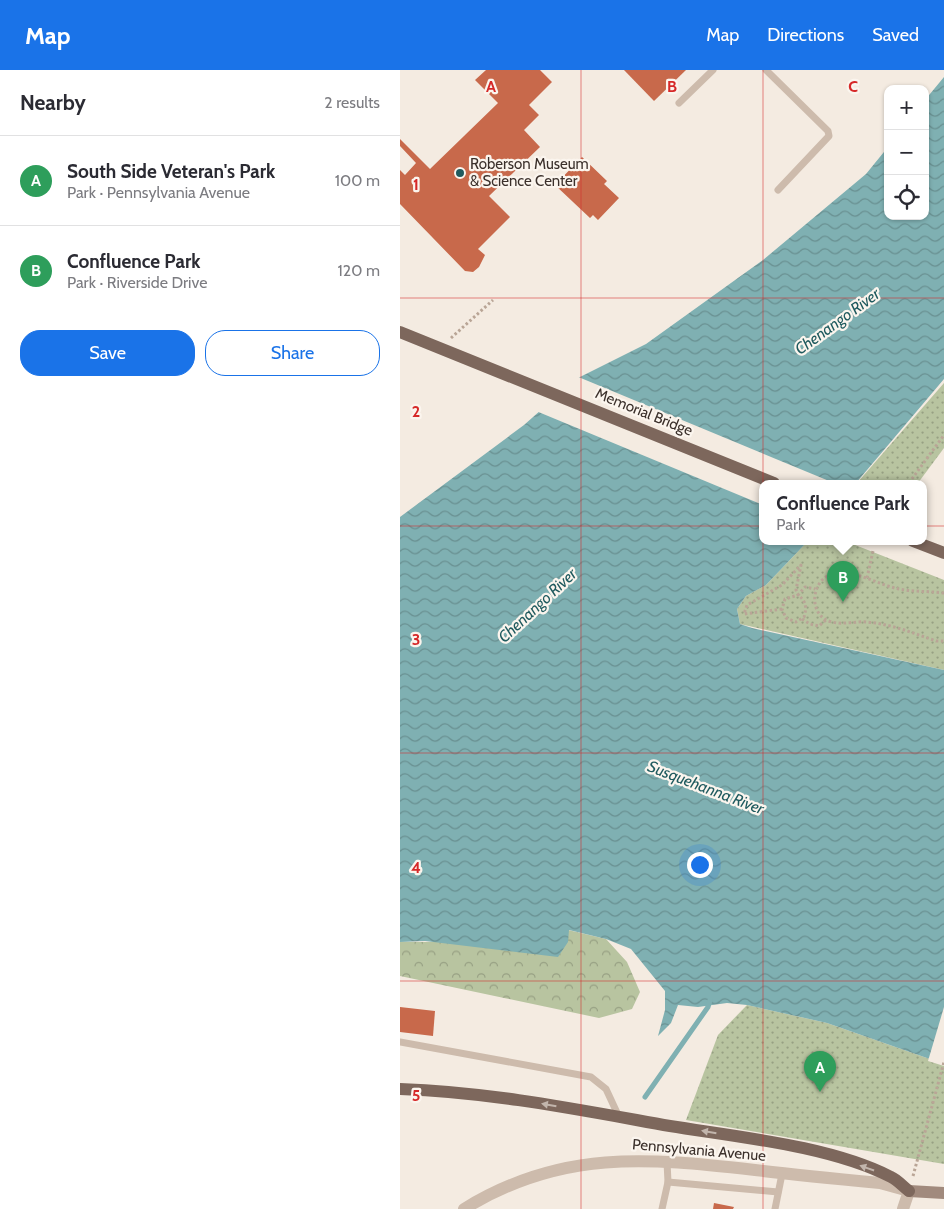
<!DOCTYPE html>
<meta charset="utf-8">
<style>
body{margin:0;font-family:Cabin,sans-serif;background:#f2f2f3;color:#2b2b33}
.controls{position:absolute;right:15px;top:15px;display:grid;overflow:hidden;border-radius:10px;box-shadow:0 1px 4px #0004}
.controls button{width:45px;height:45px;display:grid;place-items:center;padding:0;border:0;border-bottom:1px solid #e1e1e2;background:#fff;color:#2b2b33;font:25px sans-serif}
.you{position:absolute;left:299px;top:794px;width:18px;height:18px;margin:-12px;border:4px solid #fff;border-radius:50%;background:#1a73e8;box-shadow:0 0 0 8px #1a73e833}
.badge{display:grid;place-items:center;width:32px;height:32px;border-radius:50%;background:#1a73e8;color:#fff;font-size:16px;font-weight:700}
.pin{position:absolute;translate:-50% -41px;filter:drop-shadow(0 1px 2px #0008)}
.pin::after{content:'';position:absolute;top:26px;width:18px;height:15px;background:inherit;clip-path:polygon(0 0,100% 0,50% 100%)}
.popup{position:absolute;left:359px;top:410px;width:168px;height:65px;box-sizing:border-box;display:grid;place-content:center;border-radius:10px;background:#fff;filter:drop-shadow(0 1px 4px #0005);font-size:16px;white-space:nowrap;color:#7c7c81}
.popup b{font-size:19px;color:#2b2b33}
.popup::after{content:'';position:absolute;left:50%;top:100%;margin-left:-10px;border:10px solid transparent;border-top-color:#fff}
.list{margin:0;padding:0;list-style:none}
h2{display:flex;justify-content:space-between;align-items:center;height:65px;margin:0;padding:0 20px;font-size:21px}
h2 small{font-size:16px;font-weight:400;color:#7c7c81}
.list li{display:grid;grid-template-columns:32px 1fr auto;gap:15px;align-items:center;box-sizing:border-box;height:90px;padding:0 20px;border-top:1px solid #e1e1e2}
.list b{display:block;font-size:19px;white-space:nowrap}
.list p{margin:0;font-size:16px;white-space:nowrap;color:#7c7c81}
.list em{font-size:16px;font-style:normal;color:#7c7c81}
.actions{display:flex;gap:10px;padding:15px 20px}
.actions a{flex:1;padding:11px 0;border:1px solid #1a73e8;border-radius:20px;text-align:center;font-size:18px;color:#1a73e8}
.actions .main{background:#1a73e8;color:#fff}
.icon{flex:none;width:28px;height:28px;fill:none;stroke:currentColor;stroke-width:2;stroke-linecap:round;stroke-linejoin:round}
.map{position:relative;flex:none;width:544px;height:1139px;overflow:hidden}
header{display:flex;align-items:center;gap:30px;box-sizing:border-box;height:70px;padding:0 25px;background:#1a73e8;color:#fff}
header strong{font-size:24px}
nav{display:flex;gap:28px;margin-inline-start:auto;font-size:18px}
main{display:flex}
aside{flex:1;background:#fff}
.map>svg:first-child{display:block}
.forest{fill:url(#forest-crowns)}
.park{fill:url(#park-dots)}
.water{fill:url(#water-waves)}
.pier{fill:#f4ebe1}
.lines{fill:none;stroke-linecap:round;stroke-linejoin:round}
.stream{stroke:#7fb0b2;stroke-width:5}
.building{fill:#c8694b}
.path{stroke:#b9a596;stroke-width:3;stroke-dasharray:2.5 2.5;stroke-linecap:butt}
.service{stroke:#cdbbac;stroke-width:7}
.tertiary{stroke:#cdbbac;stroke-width:12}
.secondary{stroke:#a18a7d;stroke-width:12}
.primary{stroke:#7d675c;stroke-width:12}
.oneway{fill:#c2b5ac}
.grid{fill:none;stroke:#d62828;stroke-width:1;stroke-opacity:0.55}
.poi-dot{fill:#1f5a5e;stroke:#fbf5ee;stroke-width:2}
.labels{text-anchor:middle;stroke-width:4.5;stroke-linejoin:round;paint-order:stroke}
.poi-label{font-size:15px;fill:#3b302b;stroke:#fbf5ee;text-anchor:start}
.street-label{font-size:15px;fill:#3b302b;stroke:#fbf5ee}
.water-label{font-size:16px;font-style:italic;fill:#1f5a5e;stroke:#fbf5ee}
.grid-label{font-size:16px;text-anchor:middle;font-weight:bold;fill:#d62828;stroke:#fbf5ee;stroke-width:4.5;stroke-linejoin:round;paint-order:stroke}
</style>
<header>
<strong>Map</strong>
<nav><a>Map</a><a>Directions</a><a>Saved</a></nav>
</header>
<main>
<aside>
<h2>Nearby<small>2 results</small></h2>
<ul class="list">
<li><span class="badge" style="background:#2e9e5b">A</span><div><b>South Side Veteran's Park</b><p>Park · Pennsylvania Avenue</p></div><em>100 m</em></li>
<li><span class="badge" style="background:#2e9e5b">B</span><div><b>Confluence Park</b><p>Park · Riverside Drive</p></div><em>120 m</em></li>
</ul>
<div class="actions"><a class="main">Save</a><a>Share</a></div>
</aside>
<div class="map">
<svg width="544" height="1139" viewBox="0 0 544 1139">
<defs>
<pattern id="forest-crowns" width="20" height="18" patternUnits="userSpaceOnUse" patternTransform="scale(1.25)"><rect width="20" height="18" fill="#b8c4a0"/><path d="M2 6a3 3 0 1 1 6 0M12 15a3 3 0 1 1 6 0" fill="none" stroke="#97a083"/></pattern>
<pattern id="park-dots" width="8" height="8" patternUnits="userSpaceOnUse" patternTransform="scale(1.25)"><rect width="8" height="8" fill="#b8c4a0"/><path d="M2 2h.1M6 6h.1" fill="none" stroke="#97a083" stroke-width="1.8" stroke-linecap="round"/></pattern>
<pattern id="water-waves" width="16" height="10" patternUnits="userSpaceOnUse" patternTransform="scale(1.25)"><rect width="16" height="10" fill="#7fb0b2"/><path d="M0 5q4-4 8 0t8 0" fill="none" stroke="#699091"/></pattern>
</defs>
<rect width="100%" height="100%" fill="#f4ebe1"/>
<path class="forest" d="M168,860L206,869L227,892L240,922L232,939L199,948L0,906V872H168Z"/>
<g class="park">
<path d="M544,313V378L518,413H457Z"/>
<path d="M408,471H445L544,510V600L340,554L337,539L346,526L366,515Z"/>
<path d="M347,935L427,953L544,994V1094L286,1050L318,965Z"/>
</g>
<path class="water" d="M544,7V309L456,413H363V471H408L366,515L346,526L337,539L340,554L352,558L544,600V994L427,953L347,935L327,933L298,937L278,935L271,953L258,966L265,940V921L231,879L206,869L169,860L168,872L158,887L25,871L0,872V447L124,355L176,309L246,274L363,190L466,104L488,77V146H525V30Z"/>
<g class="pier">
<path d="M176,306L434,413H363V435L136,341Z"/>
<path d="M544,937V996L528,991Z"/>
</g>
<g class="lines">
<path class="stream" d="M245,1027L308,937L310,930"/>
</g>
<g class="building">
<path d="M86,0H140L152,12L129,35L139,45L124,60L140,77L89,126L110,147L78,179L85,185L79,197L73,202L65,201L0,134V100L5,105L16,93L0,76V69L30,99L98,33L75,10Z"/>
<path d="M224,0H286L254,31Z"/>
<path d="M182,87L207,111L204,114L219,128L198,150L193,145L190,148L155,115Z"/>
<path d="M0,937L35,941L33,966L0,962Z"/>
<path d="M314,1133L334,1137L333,1139H313Z"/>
</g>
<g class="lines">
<g class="path">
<path d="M51,268L93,230"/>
<path d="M509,413L544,365"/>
<path d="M467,508L473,481"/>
<path d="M544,523C529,521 514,522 499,519C479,515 458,501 436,503C411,506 406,546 432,552C443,555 456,551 467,552C491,554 513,563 536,571H544"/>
<path d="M382,539L344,544L347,535L382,515L401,495L396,520L398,525L385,529L382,539L386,548L396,552L404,547C407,537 406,531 398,525L405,517L415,519"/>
<path d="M402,549L410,554L419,556L427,549"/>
<path d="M513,1106L544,992"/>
</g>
<g class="service">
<path d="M366,0L428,61L429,66L378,120"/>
<path d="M279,33L313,0"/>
<path d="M0,972L191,1007L206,1019L219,1047"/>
<path d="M268,1112L378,1122"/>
<path d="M262,1139L268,1112L267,1092"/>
<path d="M375,1139L382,1104"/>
</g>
<path class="tertiary" d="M64,1139C161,1079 247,1088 355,1100C396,1105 438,1109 480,1113L509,1121L503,1139"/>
<path class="secondary" d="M509,1121L544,1123"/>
<g class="primary">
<path d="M0,262L374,413"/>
<path d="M513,471L544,483"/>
<path d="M0,1019C91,1022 180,1040 270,1056C338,1067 431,1076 491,1107C498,1110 503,1117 509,1121"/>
</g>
</g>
<defs><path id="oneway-solid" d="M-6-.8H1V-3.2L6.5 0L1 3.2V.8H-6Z" transform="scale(1.25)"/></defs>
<g class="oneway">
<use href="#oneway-solid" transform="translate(149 1035) rotate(-170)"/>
<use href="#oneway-solid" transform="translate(309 1062) rotate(-170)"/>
<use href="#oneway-solid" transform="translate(467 1098) rotate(-161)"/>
</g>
<path class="grid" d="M181,0V1139M363,0V1139M0,228H544M0,456H544M0,683H544M0,911H544"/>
<circle class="poi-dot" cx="60" cy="103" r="5"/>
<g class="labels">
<g class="poi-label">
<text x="70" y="99">Roberson Museum<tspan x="70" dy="17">&amp; Science Center</tspan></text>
</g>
<g class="street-label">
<text transform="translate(244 342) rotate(22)" y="5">Memorial Bridge</text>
<text transform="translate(299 1080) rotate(5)" y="5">Pennsylvania Avenue</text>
</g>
<g class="water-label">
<text transform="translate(437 251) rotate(-36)" y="6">Chenango River</text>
<text transform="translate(137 535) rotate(-43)" y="6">Chenango River</text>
<text transform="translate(306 717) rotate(21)" y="6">Susquehanna River</text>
</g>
</g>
<g class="grid-label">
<text x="91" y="22">A</text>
<text x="272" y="22">B</text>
<text x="453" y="22">C</text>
<text x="16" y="120">1</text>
<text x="16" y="347">2</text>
<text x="16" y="575">3</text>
<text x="16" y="803">4</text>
<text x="16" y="1031">5</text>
</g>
</svg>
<div class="controls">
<button>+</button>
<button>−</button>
<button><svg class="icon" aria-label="locate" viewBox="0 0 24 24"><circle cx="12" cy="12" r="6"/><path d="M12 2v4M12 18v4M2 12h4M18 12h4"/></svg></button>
</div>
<div class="you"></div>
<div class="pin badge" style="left:420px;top:1022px;background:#2e9e5b">A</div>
<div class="pin badge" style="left:443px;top:532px;background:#2e9e5b">B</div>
<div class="popup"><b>Confluence Park</b>Park</div>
</div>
</main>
